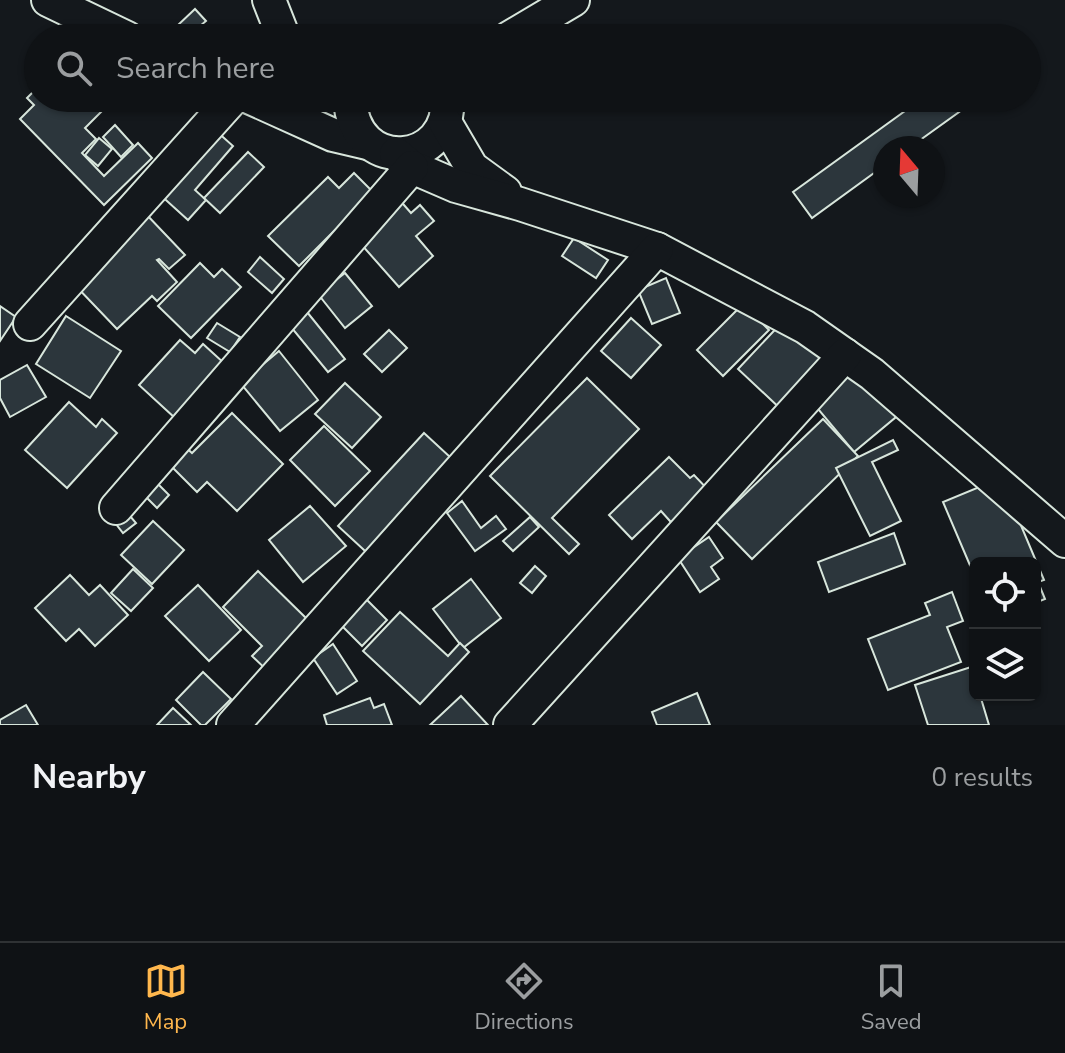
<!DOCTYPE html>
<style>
body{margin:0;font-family:"Nunito Sans",sans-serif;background:#1d2022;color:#f1f3f6}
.controls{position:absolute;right:24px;bottom:24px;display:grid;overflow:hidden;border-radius:12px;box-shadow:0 2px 6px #0004}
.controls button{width:72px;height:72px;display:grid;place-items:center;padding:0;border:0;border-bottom:2px solid #2f3234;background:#0f1215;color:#f1f3f6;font:40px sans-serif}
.compass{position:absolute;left:873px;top:136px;width:72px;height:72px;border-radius:50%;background:#0f1215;box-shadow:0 2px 6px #0004;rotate:341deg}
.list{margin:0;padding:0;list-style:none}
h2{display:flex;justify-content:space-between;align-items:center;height:104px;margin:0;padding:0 32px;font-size:34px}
h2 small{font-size:26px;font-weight:400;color:#9b9ea0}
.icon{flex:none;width:44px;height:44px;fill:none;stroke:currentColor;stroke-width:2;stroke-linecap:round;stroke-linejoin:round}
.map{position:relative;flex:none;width:1065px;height:725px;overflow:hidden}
.search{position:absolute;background:#0f1215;box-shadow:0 2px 6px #0004;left:24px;right:24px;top:24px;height:88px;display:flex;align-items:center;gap:20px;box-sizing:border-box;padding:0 28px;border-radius:44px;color:#9b9ea0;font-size:30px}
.sheet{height:216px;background:#0f1215}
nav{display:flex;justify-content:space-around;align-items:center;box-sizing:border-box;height:112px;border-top:2px solid #2f3234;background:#0f1215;font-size:22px;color:#9b9ea0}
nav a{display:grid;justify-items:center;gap:4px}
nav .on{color:#ffb74d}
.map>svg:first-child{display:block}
.building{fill:#2c363c;stroke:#d8e6dc;stroke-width:2}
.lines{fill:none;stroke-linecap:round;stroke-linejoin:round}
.minor-casing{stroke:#d8e6dc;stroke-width:36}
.minor{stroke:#14181c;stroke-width:32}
</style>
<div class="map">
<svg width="1065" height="725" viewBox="0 0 1065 725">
<rect width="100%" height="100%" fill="#14181c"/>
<g class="building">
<path d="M195,9L206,21L188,36L178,25Z"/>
<path d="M38,87V98H89L102,111L85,128L96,139L82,153L104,176L138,143L152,158L104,205L20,119L34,105L27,98Z"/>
<path d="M923,98H970L973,102L909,148H885V165L812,218L793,192Z"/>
<path d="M115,125L133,145L121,157L103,137Z"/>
<path d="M214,129L233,146L195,190L206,200L188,220L157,192Z"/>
<path d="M99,138L112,149L98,166L85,155Z"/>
<path d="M248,152L264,167L220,213L204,198Z"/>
<path d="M354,173L373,192L299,266L268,236L328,177L339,188Z"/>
<path d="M397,197L411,213L420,205L434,221L416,236L433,256L399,287L353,235Z"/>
<path d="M145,213L185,255L169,269L159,259L157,260L177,282L157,301L152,296L117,329L72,282Z"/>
<path d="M574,238L608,260L596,278L562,256Z"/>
<path d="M260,257L284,279L272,293L248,272Z"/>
<path d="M200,263L214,277L222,269L241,287L191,338L158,306Z"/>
<path d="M345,273L372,306L345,328L318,294Z"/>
<path d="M666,278L680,313L652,324L638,290Z"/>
<path d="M743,304L769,330L723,376L697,350Z"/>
<path d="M0,306L16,317L0,341Z"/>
<path d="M303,307L345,359L328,372L286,321Z"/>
<path d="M66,316L121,351L90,398L36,364Z"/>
<path d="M787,317L834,361L785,413L738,369Z"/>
<path d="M631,318L661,345L631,378L601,351Z"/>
<path d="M217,323L240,337L230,352L207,338Z"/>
<path d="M389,330L407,348L382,372L364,354Z"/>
<path d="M180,340L195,353L203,344L225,364L175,418L139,385Z"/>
<path d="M279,351L318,400L280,431L237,379L258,362L261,366Z"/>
<path d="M861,363L902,412L854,452L813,403Z"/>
<path d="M27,365L46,397L10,417L0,398V380Z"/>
<path d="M587,378L639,429L552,518L579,544L569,554L490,476Z"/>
<path d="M345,383L381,417L352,448L315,414Z"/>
<path d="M69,402L96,427L102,419L117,433L67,488L25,450Z"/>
<path d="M232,413L283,464L237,511L207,482L197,492L164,459L181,443L192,453Z"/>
<path d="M823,419L858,456L752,559L716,522Z"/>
<path d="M324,426L370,471L335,506L290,460Z"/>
<path d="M424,433L463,469L377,562L338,526Z"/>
<path d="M893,440L898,450L872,462L901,521L870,536L836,468Z"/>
<path d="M669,457L690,478L694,475L714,496L678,530L661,511L632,539L609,515Z"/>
<path d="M1001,478L1044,580L1038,582L1045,599L1035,603V563H975V577L943,502Z"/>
<path d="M155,481L169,495L157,508L143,494Z"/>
<path d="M462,501L481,528L496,516L506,529L475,551L447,513Z"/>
<path d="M310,506L346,546L303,582L269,540Z"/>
<path d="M124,509L136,523L123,533L112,519Z"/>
<path d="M530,517L539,527L513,551L503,541Z"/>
<path d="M153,521L184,550L152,584L121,555Z"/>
<path d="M894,533L905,564L829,592L818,562Z"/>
<path d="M709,537L723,558L711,567L719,579L700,592L678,558Z"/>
<path d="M535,566L546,576L532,593L520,583Z"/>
<path d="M133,569L153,588L131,611L111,593Z"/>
<path d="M258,571L310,622L275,678L252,656L262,646L223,607Z"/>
<path d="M70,575L89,595L100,585L128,615L95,646L79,629L66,641L35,608Z"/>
<path d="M471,579L501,618L463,648L433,609Z"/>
<path d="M198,585L241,630L209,661L165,616Z"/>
<path d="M952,592L963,621L947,627L961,662L888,690L868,639L930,615L925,603Z"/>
<path d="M365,598L387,620L362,646L340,624Z"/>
<path d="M400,612L448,656L460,643L469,652L420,704L363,651Z"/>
<path d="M333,644L357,681L337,694L313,658Z"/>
<path d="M971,667L975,681V695H980L989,725H928L915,685Z"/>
<path d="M203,672L231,699L205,725H201L176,700Z"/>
<path d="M697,693L710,725H657L652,712Z"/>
<path d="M461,696L488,725H430Z"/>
<path d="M370,698L374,708L384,704L392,725H327L324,715Z"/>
<path d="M26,705L38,725H0V720Z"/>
<path d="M173,708L191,725H157Z"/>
</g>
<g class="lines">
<g class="minor-casing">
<g id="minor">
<path d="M48,0L127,38"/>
<path d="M269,0L284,38"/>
<path d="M509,38L573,0"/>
<path d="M251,98L333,135L367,143"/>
<path d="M350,98C353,177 453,166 447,98"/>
<path d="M445,122L472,168L505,192"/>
<path d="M396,154L412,167L456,186L520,204L657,249L805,327L872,374L1065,541"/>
<path d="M30,324L233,98"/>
<path d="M116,508L412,167"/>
<path d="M233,725L657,249"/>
<path d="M510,725L845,355"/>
</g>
</g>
<use href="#minor" class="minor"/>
</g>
</svg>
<div class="controls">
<button><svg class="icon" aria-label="locate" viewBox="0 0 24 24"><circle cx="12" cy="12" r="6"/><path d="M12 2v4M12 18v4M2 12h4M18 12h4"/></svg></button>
<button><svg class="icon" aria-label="layers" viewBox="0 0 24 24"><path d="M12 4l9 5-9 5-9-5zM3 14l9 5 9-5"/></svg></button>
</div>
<svg class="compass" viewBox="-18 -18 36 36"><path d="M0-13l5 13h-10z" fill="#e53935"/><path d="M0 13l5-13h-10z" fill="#9b9ea0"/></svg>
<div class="search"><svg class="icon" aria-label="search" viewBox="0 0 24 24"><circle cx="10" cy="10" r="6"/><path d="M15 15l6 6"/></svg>Search here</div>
</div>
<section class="sheet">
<h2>Nearby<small>0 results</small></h2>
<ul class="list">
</ul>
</section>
<nav>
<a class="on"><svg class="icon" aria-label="map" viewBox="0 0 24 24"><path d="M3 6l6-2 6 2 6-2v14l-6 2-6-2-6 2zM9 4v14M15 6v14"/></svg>Map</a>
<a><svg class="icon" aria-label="directions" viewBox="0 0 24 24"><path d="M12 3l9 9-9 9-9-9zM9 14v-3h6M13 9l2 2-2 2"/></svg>Directions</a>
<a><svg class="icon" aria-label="saved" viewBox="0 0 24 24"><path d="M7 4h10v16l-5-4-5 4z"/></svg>Saved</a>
</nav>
